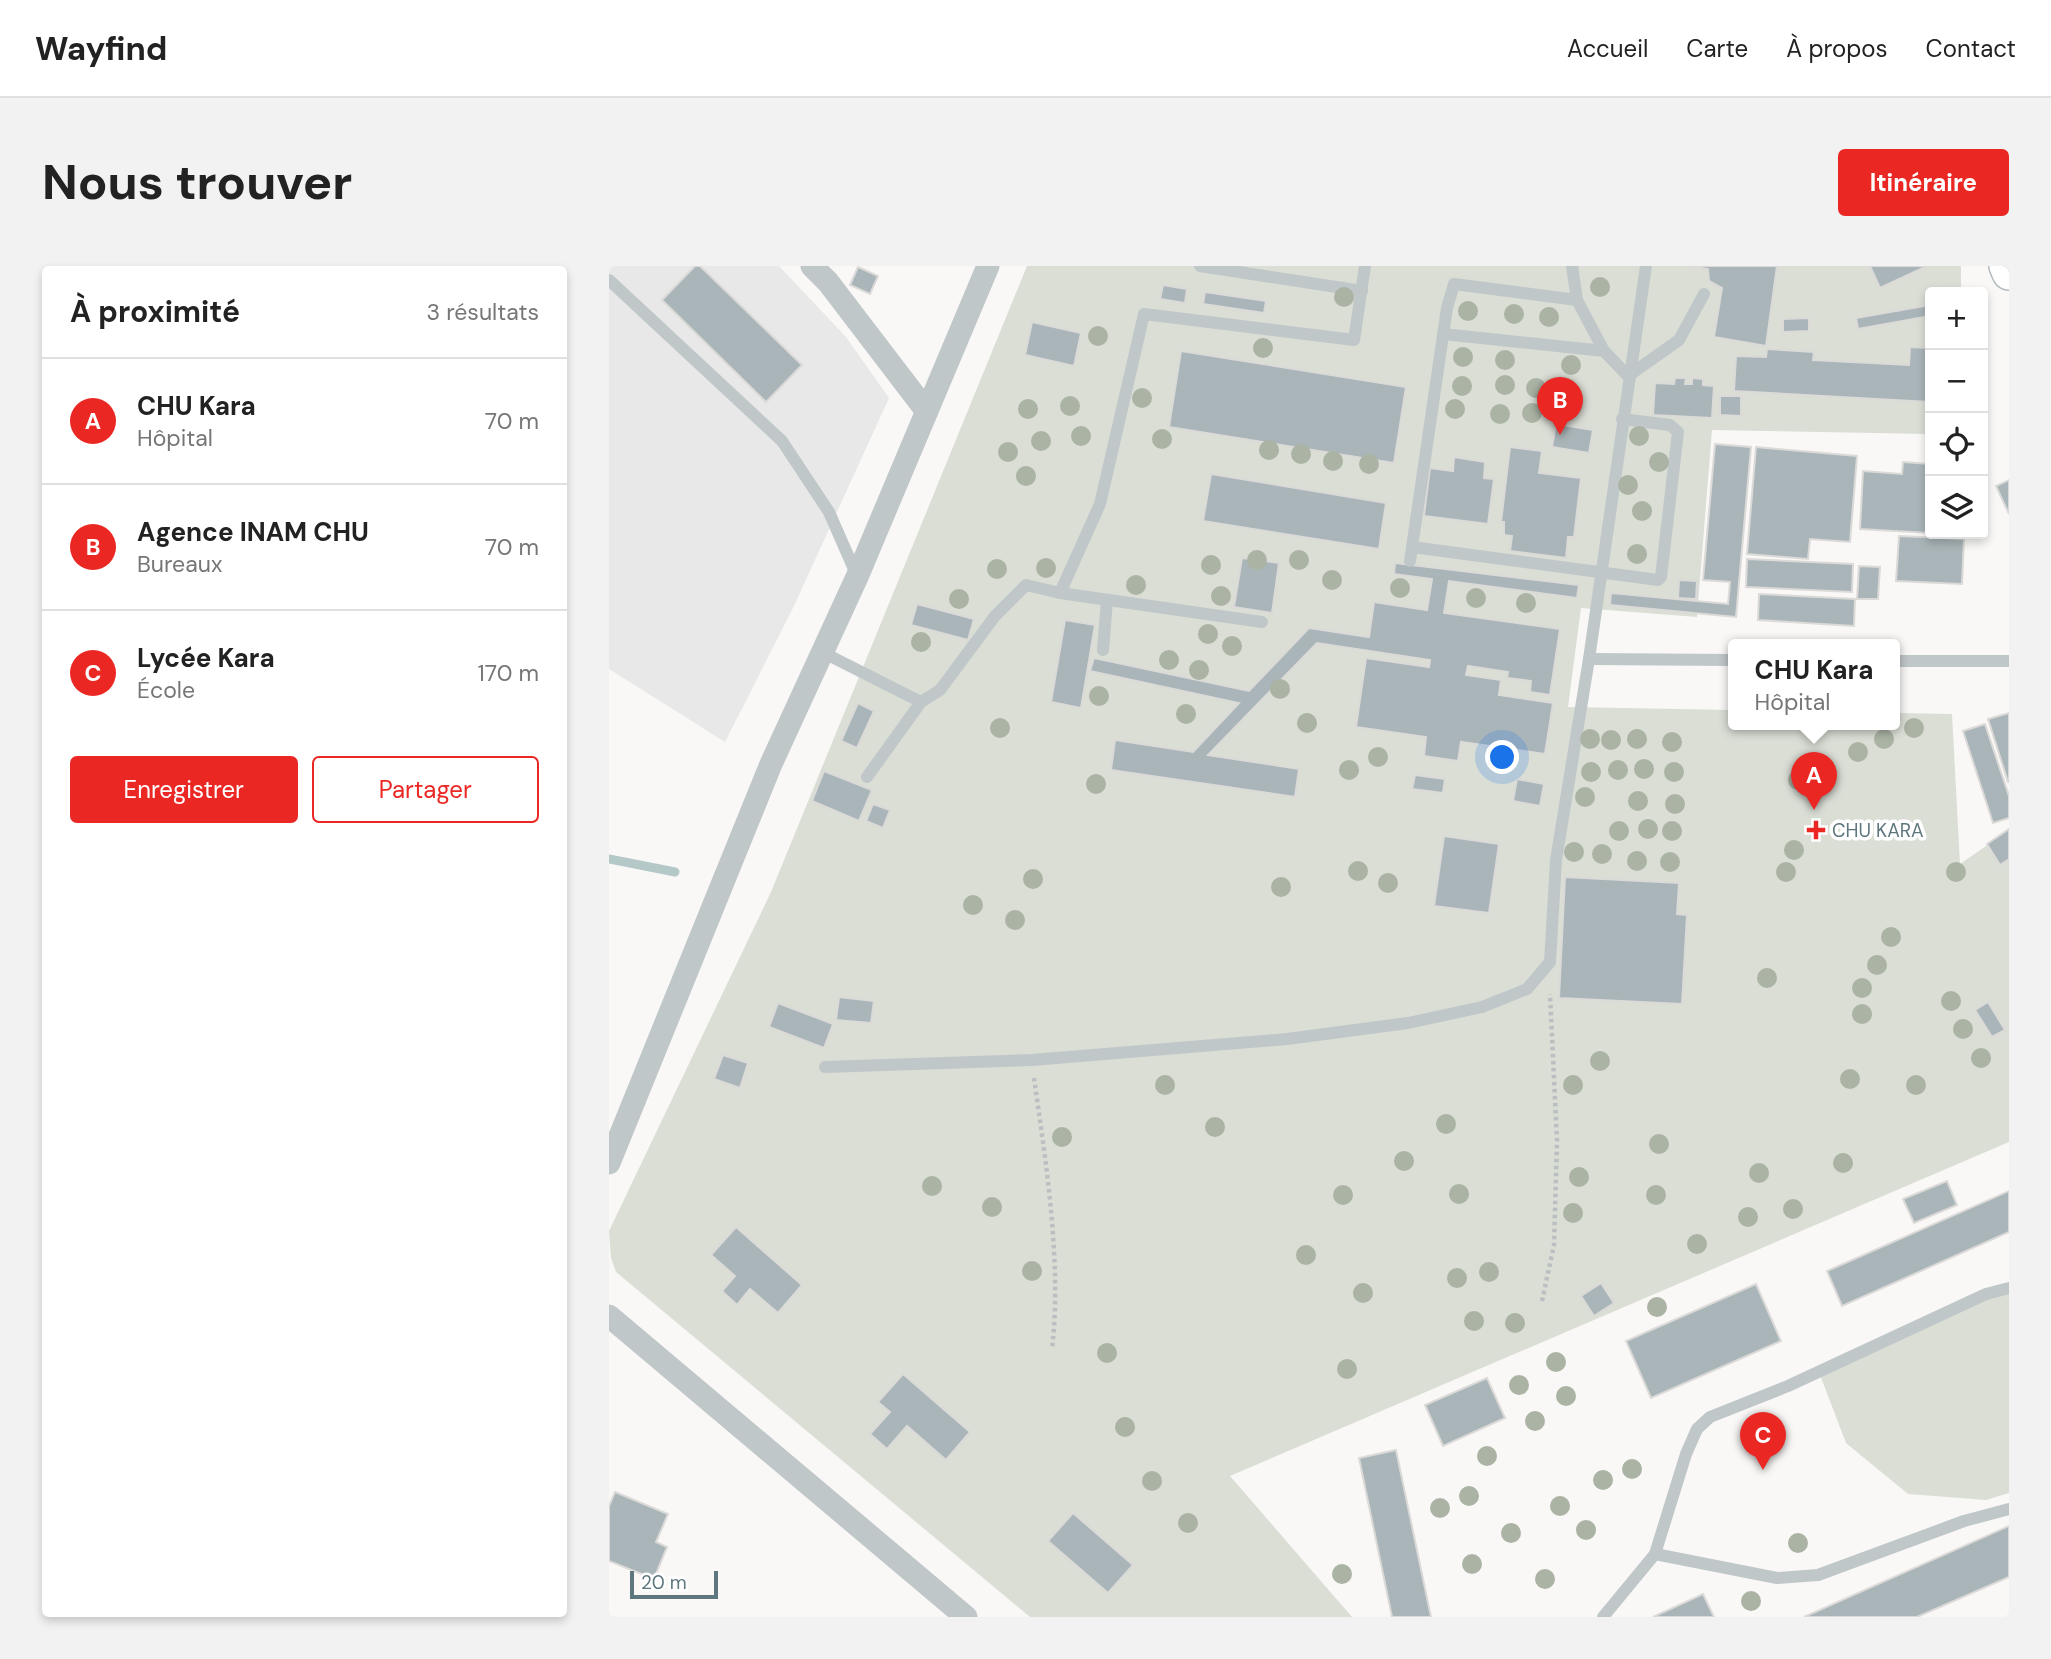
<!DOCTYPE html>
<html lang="fr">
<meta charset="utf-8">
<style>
body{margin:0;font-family:"DM Sans",sans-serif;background:#f2f2f2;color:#222}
.controls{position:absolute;right:21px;top:21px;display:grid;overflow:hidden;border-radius:7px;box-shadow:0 4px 10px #0003}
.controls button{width:63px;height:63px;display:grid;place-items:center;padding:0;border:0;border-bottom:2px solid #e0e0e0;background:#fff;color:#222;font:35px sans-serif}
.scale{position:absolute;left:21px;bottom:18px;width:88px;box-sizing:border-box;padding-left:7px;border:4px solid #5e767d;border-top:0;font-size:19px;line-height:24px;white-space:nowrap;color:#5e767d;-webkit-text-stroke:5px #fff;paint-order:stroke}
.you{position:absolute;left:894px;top:492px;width:24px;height:24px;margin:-18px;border:5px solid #fff;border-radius:50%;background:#1a73e8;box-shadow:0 0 0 10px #1a73e833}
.badge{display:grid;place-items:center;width:46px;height:46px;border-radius:50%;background:#eb2724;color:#fff;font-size:23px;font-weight:700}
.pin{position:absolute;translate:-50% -58px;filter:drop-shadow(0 2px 4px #0008)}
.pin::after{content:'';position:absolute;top:37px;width:24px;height:21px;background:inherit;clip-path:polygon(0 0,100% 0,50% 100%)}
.popup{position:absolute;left:1119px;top:373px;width:172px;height:91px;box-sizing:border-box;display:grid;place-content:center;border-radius:7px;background:#fff;filter:drop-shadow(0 2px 5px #0005);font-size:23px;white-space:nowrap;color:#767676}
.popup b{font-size:26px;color:#222}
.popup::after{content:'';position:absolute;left:50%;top:100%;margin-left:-14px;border:14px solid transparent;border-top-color:#fff}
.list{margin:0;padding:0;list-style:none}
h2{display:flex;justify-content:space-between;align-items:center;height:91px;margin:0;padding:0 28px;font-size:30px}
h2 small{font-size:23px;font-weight:400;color:#767676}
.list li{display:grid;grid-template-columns:46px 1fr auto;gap:21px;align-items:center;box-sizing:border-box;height:126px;padding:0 28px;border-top:2px solid #e0e0e0}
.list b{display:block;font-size:26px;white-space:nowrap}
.list p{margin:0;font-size:23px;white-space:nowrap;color:#767676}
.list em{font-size:23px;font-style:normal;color:#767676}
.actions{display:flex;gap:14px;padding:21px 28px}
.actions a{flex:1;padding:16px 0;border:2px solid #eb2724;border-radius:7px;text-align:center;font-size:24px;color:#eb2724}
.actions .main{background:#eb2724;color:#fff}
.icon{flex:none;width:38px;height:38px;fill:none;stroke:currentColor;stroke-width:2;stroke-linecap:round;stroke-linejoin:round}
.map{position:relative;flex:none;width:1400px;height:1351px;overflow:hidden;border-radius:7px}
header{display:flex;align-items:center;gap:42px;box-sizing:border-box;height:98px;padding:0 35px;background:#fff;border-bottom:2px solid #e0e0e0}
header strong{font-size:33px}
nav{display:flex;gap:38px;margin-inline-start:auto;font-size:24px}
.intro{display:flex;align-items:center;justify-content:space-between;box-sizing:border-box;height:168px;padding:0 42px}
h1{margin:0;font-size:49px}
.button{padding:18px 32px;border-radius:7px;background:#eb2724;color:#fff;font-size:24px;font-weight:700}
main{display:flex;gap:42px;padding:0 42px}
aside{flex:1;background:#fff;border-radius:7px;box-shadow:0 4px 10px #0003}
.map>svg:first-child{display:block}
.built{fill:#e7e8e7}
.green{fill:#daded5}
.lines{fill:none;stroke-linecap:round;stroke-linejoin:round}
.stream{stroke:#b5c8c8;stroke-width:9}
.building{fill:#a9b5b8;stroke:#dbdad8;stroke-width:2}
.secondary-casing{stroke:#b2bbbe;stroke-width:36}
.path{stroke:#babfc1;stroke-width:4.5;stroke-dasharray:3.5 3.5;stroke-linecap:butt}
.lane{stroke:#c0c7c9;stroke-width:12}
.street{stroke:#c0c7c9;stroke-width:23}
.secondary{stroke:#fff;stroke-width:33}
.tree{fill:#abb3a5}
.poi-dot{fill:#eb2724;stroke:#fff;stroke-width:2.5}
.labels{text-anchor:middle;stroke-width:7;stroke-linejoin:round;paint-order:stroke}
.poi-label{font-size:19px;fill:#5e767d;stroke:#fff;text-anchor:start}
</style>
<header>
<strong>Wayfind</strong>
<nav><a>Accueil</a><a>Carte</a><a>À propos</a><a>Contact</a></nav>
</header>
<div class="intro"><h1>Nous trouver</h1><a class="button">Itinéraire</a></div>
<main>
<aside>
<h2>À proximité<small>3 résultats</small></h2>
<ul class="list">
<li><span class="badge">A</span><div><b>CHU Kara</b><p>Hôpital</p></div><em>70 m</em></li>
<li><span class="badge">B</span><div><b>Agence INAM CHU</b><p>Bureaux</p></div><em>70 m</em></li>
<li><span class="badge">C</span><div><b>Lycée Kara</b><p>École</p></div><em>170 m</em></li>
</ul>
<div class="actions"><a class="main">Enregistrer</a><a>Partager</a></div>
</aside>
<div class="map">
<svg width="1400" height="1351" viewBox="0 0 1400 1351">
<rect width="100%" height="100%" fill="#f9f8f6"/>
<path class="built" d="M0,0H170L237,71L280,132L184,342L116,476L0,403Z"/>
<g class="green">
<path d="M418,0H1352V26H1321V168L1103,164L1088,351L972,342L959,441L1124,444V458H1286V447L1343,448L1351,598L1400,564V876L621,1210L743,1351H421L7,1006L2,992L0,965L162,626Z"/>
<path d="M1400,1022V1227L1377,1234L1299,1228L1237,1177L1208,1101Z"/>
</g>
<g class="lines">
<path class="stream" d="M0,593L66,606"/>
</g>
<g class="building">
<path d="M86,0H91L193,99L157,136L53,34Z"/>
<path d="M1081,0H1168L1157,80L1105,71L1113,22L1100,15L1099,3Z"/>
<path d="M1261,0H1318L1271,22Z"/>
<path d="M249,1L269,10L261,28L241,19Z"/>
<path d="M554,19L578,23L576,37L551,33Z"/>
<path d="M596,26L657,35L655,47L594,38Z"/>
<path d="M1321,39V50L1249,63L1247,52Z"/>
<path d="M1200,52V65L1174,66V53Z"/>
<path d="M423,56L472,67L465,100L416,89Z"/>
<path d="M1301,81L1321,82V136L1125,125L1127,90L1157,91L1158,83L1205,86L1204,94L1300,99Z"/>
<path d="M572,85L797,121L785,197L560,161Z"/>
<path d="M1066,112H1077L1076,118H1083V112L1094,113V119L1105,120L1103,152L1044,149L1046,117L1065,118Z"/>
<path d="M1111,130H1132V150L1111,149Z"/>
<path d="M947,158L984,164L980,187L943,181Z"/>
<path d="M1106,178L1142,181L1127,351L1001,339L1002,327L1119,338L1121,316L1094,314Z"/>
<path d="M901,181L933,185L930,207L972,212L965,271H959L957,292L901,285L903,270L895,269V256H892Z"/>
<path d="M1147,181L1248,190L1241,276L1201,273L1199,293L1138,288Z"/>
<path d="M845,191L876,196L875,212L885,213L879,258L815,250L821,202L844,205Z"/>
<path d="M1294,196L1321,198V267L1251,263L1254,205L1293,208Z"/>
<path d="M602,208L777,237L770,283L594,255Z"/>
<path d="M1400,214V248L1387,220Z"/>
<path d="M1290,270L1355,273L1353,318L1287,315Z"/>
<path d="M633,292L670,297L663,347L625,341Z"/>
<path d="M1138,293L1244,298L1243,326L1137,321Z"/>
<path d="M786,297L970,319L968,332L840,315L835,347L951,363L941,429L921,426L922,415L898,412L899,406L859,400L857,409L892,414L890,429L944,437L936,488L852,476L849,495L815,490L817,471L747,461L757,392L820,401L821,394L708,377L599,489L690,503L686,531L502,504L506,474L584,486L630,437L481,405L485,392L640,425L700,362L760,371L765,336L818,344L823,313L785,308Z"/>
<path d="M1250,300L1271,301L1269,333H1248Z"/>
<path d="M1070,314L1088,315L1087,333L1069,332Z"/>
<path d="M1150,328L1246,333L1245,360L1149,354Z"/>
<path d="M308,338L365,353L359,374L302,359Z"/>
<path d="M456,354L486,359L472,442L442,436Z"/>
<path d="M249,437L265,445L248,482L232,475Z"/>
<path d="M1400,447V516H1399L1379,453Z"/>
<path d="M1376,458L1400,530V552L1384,557L1354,465Z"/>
<path d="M215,505L263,524L250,555L203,535Z"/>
<path d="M806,509L836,513L834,527L803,523Z"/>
<path d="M908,513L935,518L931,540L904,535Z"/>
<path d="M264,538L281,544L274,562L257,555Z"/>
<path d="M1400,563V593L1391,599L1378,578Z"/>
<path d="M835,570L890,578L880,647L825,640Z"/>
<path d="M956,611L1070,617L1068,648L1078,649L1073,738L950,732Z"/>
<path d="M230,731L265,735L262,757L227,754Z"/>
<path d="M1379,736L1396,764L1383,771L1366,744Z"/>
<path d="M169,737L224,758L215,782L160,761Z"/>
<path d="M114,789L139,797L131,822L105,813Z"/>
<path d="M1338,915L1348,939L1305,957L1294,933Z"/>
<path d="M1400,925V966L1233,1040L1218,1005Z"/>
<path d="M127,961L193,1019L169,1047L141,1023L128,1039L113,1025L126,1010L102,989Z"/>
<path d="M992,1017L1005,1037L985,1050L972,1030Z"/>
<path d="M1147,1018L1172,1075L1042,1132L1017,1075Z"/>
<path d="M294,1108L361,1166L337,1194L298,1160L278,1183L261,1168L281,1146L269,1136Z"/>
<path d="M878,1112L896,1152L834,1180L816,1139Z"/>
<path d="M787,1184L822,1351H783L750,1192Z"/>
<path d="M6,1226L59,1248L47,1276L58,1281L45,1313L0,1295V1240Z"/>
<path d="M464,1247L524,1299L499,1327L439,1275Z"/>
<path d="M1400,1260V1311L1308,1351H1195Z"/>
<path d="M1094,1328L1105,1351H1044Z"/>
</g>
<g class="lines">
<g class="secondary-casing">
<path id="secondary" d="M1397,0L1400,7"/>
</g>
<g class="path">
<path d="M425,812C437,897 453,997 443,1083"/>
<path d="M933,1035L945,979L948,875L941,728"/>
</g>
<g class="lane">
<path d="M591,0L753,25"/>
<path d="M963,0L968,34L995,85"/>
<path d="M0,14L173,175L220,246L248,310"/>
<path d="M834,68L995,85L1019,110L1070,74L1095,28"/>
<path d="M803,281L1049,314L1052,311L1069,166L1061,159L1013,153"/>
<path d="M801,295L838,42L845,18L968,34"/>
<path d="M451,327L491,238L535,48L745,74L756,0"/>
<path d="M494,384L498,334"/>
<path d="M213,386L312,436"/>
<path d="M980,393L1124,394"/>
<path d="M1286,395H1400"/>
<path d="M258,511L312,436L331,424L386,350L417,319L451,327L653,356"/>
<path d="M216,801L423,794L678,773L799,757L873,741L918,723L941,696L947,594L980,393L1037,0"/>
<path d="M1046,1288L1168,1312L1209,1309L1355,1255L1400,1243"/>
<path d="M994,1351L1046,1288L1077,1188L1088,1163L1101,1151L1179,1120L1377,1028L1400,1022"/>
</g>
<g class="street">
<path d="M203,0L219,16L316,143"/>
<path d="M0,897L162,498L248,311L379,0"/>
<path d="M0,1050L357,1351"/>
</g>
<use href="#secondary" class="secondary"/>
</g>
<g class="tree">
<circle cx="991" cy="21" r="10"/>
<circle cx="735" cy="31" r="10"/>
<circle cx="859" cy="45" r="10"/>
<circle cx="905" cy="48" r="10"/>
<circle cx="940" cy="51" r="10"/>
<circle cx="489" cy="70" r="10"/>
<circle cx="654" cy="82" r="10"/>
<circle cx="854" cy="91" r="10"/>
<circle cx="896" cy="94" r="10"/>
<circle cx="962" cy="99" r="10"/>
<circle cx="896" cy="119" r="10"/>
<circle cx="853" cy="120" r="10"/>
<circle cx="927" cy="122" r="10"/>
<circle cx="533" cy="132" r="10"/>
<circle cx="461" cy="140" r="10"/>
<circle cx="419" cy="143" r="10"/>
<circle cx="846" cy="143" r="10"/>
<circle cx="923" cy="147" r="10"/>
<circle cx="891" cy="148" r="10"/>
<circle cx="472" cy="170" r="10"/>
<circle cx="1030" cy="170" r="10"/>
<circle cx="553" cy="173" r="10"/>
<circle cx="432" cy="175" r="10"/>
<circle cx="660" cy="184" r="10"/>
<circle cx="399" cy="186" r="10"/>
<circle cx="692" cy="188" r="10"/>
<circle cx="724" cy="195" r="10"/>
<circle cx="1050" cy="196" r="10"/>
<circle cx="760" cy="198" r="10"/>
<circle cx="417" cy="210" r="10"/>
<circle cx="1019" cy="219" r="10"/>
<circle cx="1033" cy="245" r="10"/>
<circle cx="1028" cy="288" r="10"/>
<circle cx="648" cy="294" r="10"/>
<circle cx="690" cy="294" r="10"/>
<circle cx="602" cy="299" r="10"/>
<circle cx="437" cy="302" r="10"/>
<circle cx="388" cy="303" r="10"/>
<circle cx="723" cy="314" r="10"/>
<circle cx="527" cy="319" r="10"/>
<circle cx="791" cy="322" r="10"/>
<circle cx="612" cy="330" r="10"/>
<circle cx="867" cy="332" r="10"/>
<circle cx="350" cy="333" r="10"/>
<circle cx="917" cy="337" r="10"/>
<circle cx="599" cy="368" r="10"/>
<circle cx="312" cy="376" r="10"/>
<circle cx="623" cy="380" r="10"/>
<circle cx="560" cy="394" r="10"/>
<circle cx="590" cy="404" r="10"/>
<circle cx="671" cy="423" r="10"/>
<circle cx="490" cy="430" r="10"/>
<circle cx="577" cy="448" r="10"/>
<circle cx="698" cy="457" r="10"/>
<circle cx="391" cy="462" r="10"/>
<circle cx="1305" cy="462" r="10"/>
<circle cx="981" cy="473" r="10"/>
<circle cx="1028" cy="473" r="10"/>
<circle cx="1275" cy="473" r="10"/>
<circle cx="1002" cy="474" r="10"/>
<circle cx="1063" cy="476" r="10"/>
<circle cx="1249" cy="486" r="10"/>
<circle cx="769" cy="491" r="10"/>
<circle cx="1035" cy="503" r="10"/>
<circle cx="740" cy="504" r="10"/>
<circle cx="1009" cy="504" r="10"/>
<circle cx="982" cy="506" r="10"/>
<circle cx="1065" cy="506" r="10"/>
<circle cx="1189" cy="514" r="10"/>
<circle cx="487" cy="518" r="10"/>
<circle cx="976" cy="531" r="10"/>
<circle cx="1029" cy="535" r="10"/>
<circle cx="1066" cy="538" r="10"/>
<circle cx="1039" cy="563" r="10"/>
<circle cx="1010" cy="565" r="10"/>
<circle cx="1063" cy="565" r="10"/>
<circle cx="1185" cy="584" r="10"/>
<circle cx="965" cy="586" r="10"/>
<circle cx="993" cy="588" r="10"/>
<circle cx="1028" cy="595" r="10"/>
<circle cx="1061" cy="596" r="10"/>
<circle cx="749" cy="605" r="10"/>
<circle cx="1177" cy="606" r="10"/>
<circle cx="1347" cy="606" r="10"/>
<circle cx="424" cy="613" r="10"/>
<circle cx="779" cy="617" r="10"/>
<circle cx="672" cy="621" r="10"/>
<circle cx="364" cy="639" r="10"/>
<circle cx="406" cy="654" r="10"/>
<circle cx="1282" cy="671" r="10"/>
<circle cx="1268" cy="699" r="10"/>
<circle cx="1158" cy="712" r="10"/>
<circle cx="1253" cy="722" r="10"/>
<circle cx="1342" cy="735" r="10"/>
<circle cx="1253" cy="748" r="10"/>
<circle cx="1354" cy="763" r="10"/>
<circle cx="1372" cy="792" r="10"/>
<circle cx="991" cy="795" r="10"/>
<circle cx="1241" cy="813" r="10"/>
<circle cx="556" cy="819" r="10"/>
<circle cx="964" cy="819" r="10"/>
<circle cx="1307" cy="819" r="10"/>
<circle cx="837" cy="858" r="10"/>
<circle cx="606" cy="861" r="10"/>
<circle cx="453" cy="871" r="10"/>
<circle cx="1050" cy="878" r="10"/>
<circle cx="795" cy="895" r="10"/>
<circle cx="1234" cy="897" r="10"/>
<circle cx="1150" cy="907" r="10"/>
<circle cx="970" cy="911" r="10"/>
<circle cx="323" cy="920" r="10"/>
<circle cx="850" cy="928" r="10"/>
<circle cx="734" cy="929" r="10"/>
<circle cx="1047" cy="929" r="10"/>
<circle cx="383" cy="941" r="10"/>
<circle cx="1184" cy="943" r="10"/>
<circle cx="964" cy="947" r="10"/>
<circle cx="1139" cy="951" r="10"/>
<circle cx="1088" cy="978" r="10"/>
<circle cx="697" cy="989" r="10"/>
<circle cx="423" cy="1005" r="10"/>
<circle cx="880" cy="1006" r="10"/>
<circle cx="848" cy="1012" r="10"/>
<circle cx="754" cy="1027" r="10"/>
<circle cx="1048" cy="1041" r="10"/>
<circle cx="865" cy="1055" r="10"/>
<circle cx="906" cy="1057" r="10"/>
<circle cx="498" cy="1087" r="10"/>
<circle cx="947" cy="1096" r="10"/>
<circle cx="738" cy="1103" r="10"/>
<circle cx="910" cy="1119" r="10"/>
<circle cx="957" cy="1130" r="10"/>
<circle cx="926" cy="1155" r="10"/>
<circle cx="516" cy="1161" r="10"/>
<circle cx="878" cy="1190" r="10"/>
<circle cx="1023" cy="1203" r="10"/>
<circle cx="994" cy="1214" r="10"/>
<circle cx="543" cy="1215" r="10"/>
<circle cx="860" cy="1230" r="10"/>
<circle cx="951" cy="1240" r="10"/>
<circle cx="831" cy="1242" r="10"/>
<circle cx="579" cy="1257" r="10"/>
<circle cx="977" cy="1264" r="10"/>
<circle cx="902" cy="1267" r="10"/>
<circle cx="1189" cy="1277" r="10"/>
<circle cx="863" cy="1298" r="10"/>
<circle cx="733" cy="1308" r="10"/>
<circle cx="936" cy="1313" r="10"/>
<circle cx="1142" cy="1335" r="10"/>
</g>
<path class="poi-dot" d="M1203.5 553.5h7v7h7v7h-7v7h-7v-7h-7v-7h7z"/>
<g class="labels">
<g class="poi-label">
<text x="1223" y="571">CHU KARA</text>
</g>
</g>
</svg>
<div class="controls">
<button>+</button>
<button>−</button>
<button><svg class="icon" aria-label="locate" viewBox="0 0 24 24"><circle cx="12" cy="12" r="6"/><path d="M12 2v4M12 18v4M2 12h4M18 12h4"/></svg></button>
<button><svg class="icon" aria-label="layers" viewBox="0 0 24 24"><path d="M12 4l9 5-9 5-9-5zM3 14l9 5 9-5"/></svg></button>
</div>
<div class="scale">20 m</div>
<div class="you"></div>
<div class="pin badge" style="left:1205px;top:544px">A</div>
<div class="popup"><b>CHU Kara</b>Hôpital</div>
<div class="pin badge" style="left:951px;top:169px">B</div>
<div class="pin badge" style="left:1154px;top:1204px">C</div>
</div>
</main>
